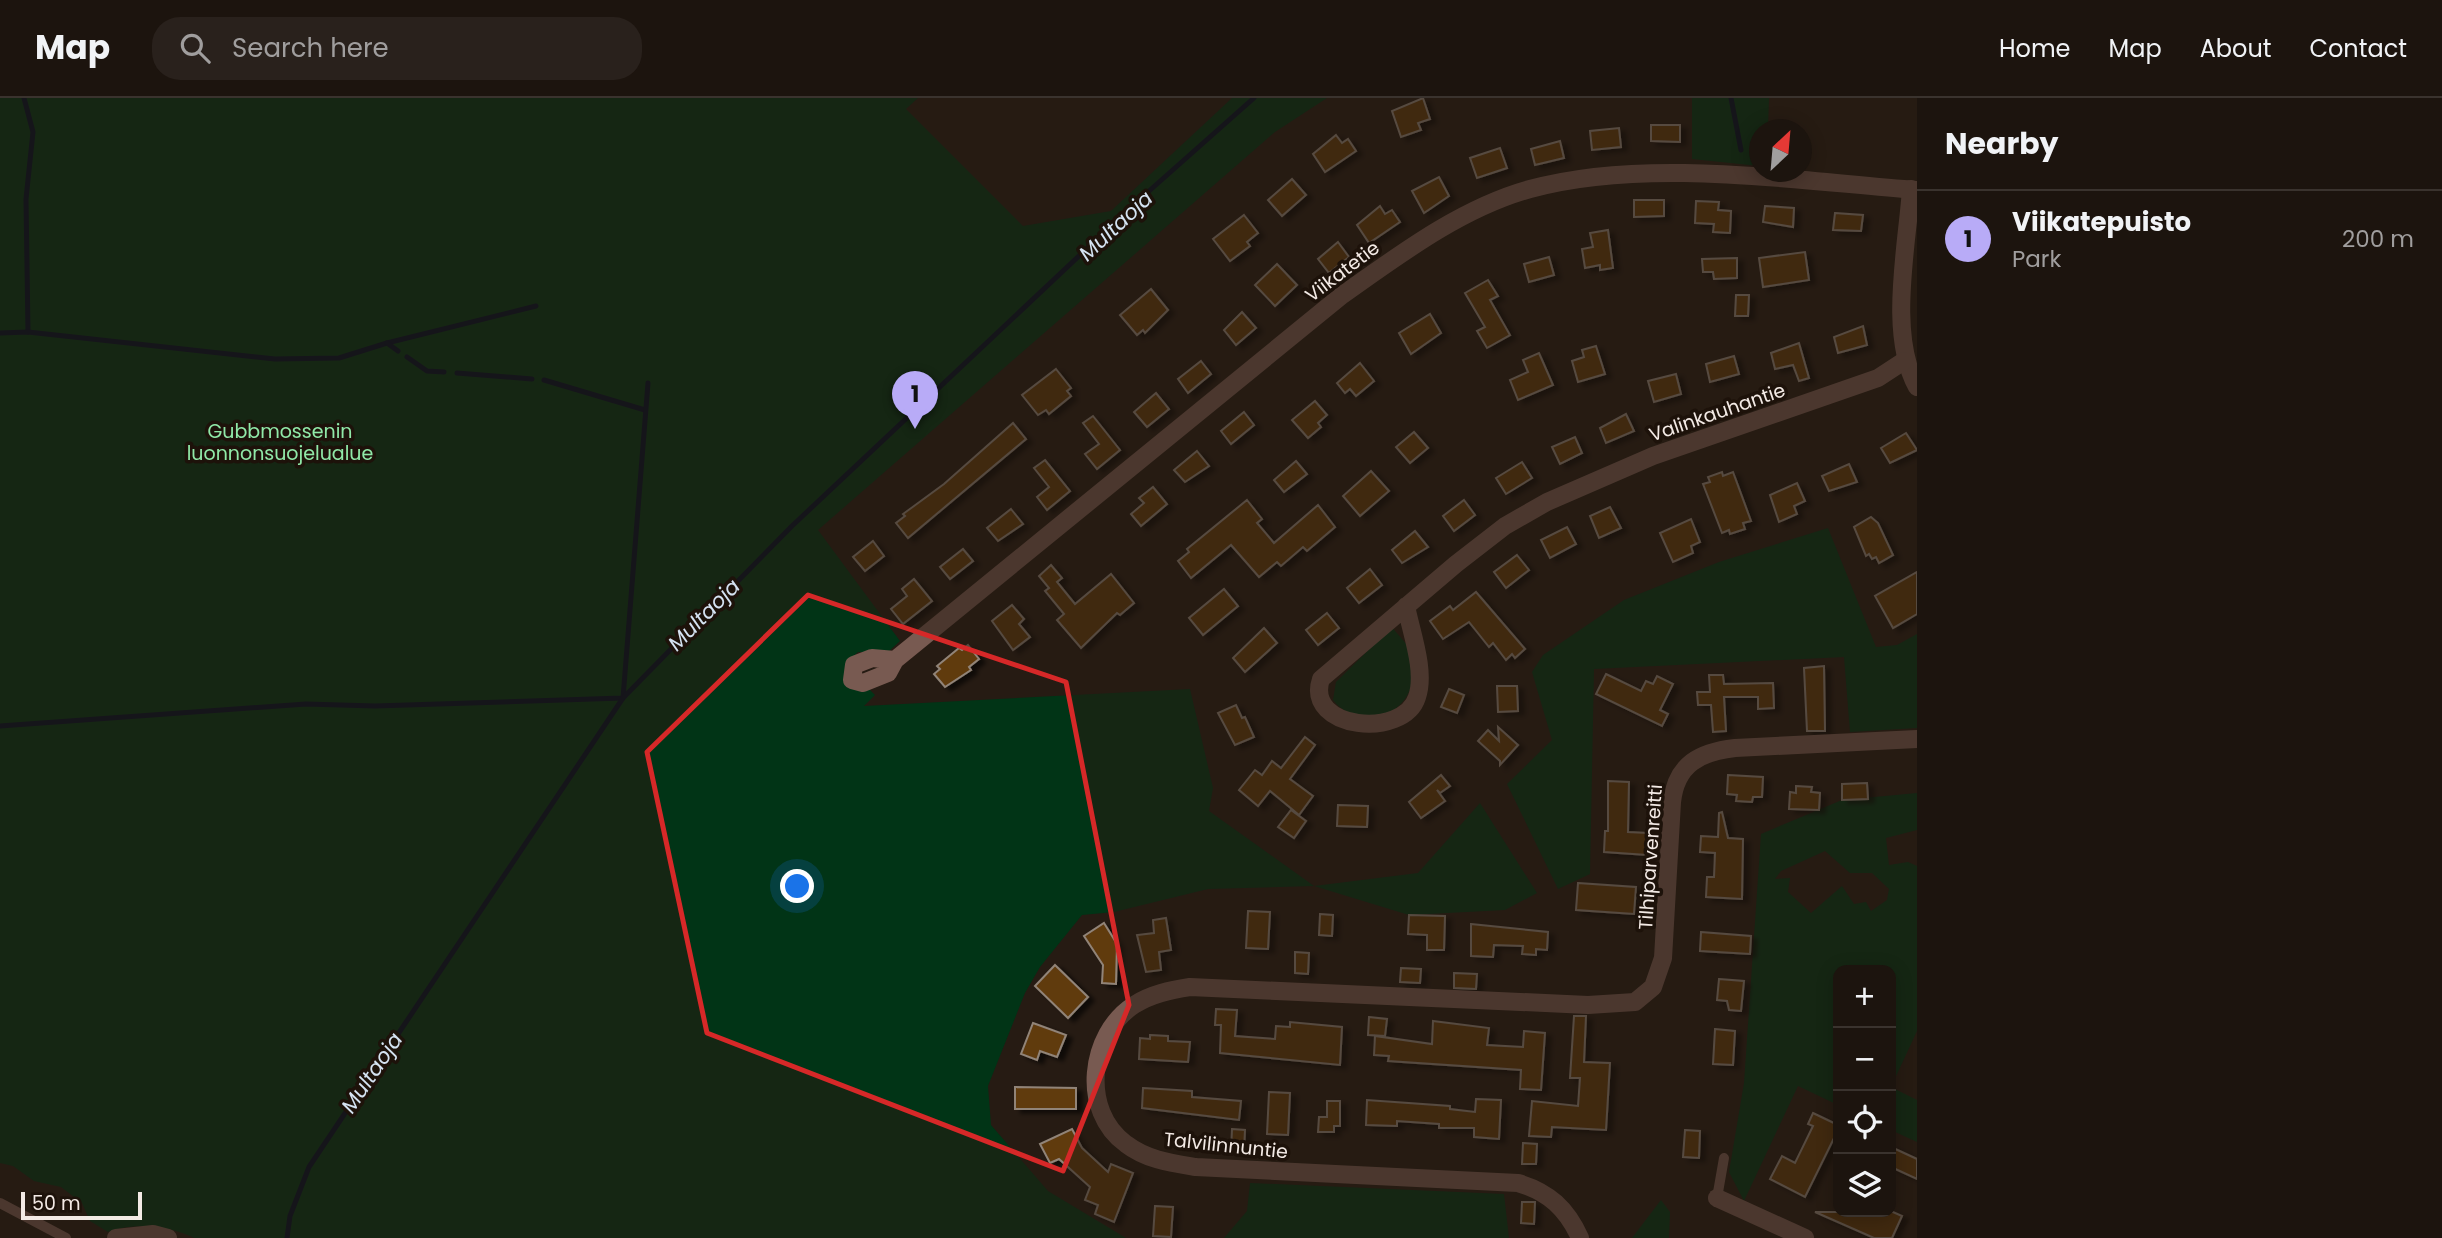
<!DOCTYPE html>
<meta charset="utf-8">
<style>
body{margin:0;font-family:Poppins,sans-serif;background:#29211c;color:#f1f3f6}
.controls{position:absolute;right:21px;bottom:21px;display:grid;overflow:hidden;border-radius:14px;box-shadow:0 4px 18px #0003}
.controls button{width:63px;height:63px;display:grid;place-items:center;padding:0;border:0;border-bottom:2px solid #3a332e;background:#1c140e;color:#f1f3f6;font:35px sans-serif}
.compass{position:absolute;left:1749px;top:21px;width:63px;height:63px;border-radius:50%;background:#1c140e;box-shadow:0 4px 18px #0003;rotate:26deg}
.scale{position:absolute;left:21px;bottom:18px;width:121px;box-sizing:border-box;padding-left:7px;border:4px solid #f3eae5;border-top:0;font-size:19px;line-height:24px;white-space:nowrap;color:#f3eae5;-webkit-text-stroke:5px #1d120a;paint-order:stroke}
.you{position:absolute;left:798px;top:789px;width:24px;height:24px;margin:-18px;border:5px solid #fff;border-radius:50%;background:#1a73e8;box-shadow:0 0 0 10px #1a73e833}
.badge{display:grid;place-items:center;width:46px;height:46px;border-radius:50%;background:#b8abf7;color:#111;font-size:23px;font-weight:700}
.pin{position:absolute;translate:-50% -58px;filter:drop-shadow(0 2px 4px #0008)}
.pin::after{content:'';position:absolute;top:37px;width:24px;height:21px;background:inherit;clip-path:polygon(0 0,100% 0,50% 100%)}
.list{margin:0;padding:0;list-style:none}
h2{display:flex;justify-content:space-between;align-items:center;height:91px;margin:0;padding:0 28px;font-size:30px}
h2 small{font-size:23px;font-weight:400;color:#a09e9e}
.list li{display:grid;grid-template-columns:46px 1fr auto;gap:21px;align-items:center;box-sizing:border-box;height:98px;padding:0 28px;border-top:2px solid #3a332e}
.list b{display:block;font-size:26px;white-space:nowrap}
.list p{margin:0;font-size:23px;white-space:nowrap;color:#a09e9e}
.list em{font-size:23px;font-style:normal;color:#a09e9e}
.icon{flex:none;width:38px;height:38px;fill:none;stroke:currentColor;stroke-width:2;stroke-linecap:round;stroke-linejoin:round}
.map{position:relative;flex:none;width:1917px;height:1140px;overflow:hidden}
header{display:flex;align-items:center;gap:42px;box-sizing:border-box;height:98px;padding:0 35px;background:#1c140e;border-bottom:2px solid #3a332e}
header strong{font-size:33px}
nav{display:flex;gap:38px;margin-inline-start:auto;font-size:24px}
.search{width:490px;height:63px;background:#29211c;display:flex;align-items:center;gap:18px;box-sizing:border-box;padding:0 24px;border-radius:28px;color:#a09e9e;font-size:26px}
main{display:flex}
aside{flex:1;background:#1c140e}
.map>svg:first-child{display:block}
.green{fill:#013416;fill-rule:evenodd}
.lines{fill:none;stroke-linecap:round;stroke-linejoin:round}
.stream{stroke:#000e25;stroke-width:5}
.building{fill:#603b11;stroke:#918478;stroke-width:2;filter:url(#shadow)}
.lane{stroke:#785a51;stroke-width:10}
.street{stroke:#785a51;stroke-width:18}
.marked{fill:none;stroke:#d62828;stroke-width:5;stroke-linejoin:round}
.labels{text-anchor:middle;stroke-width:7;stroke-linejoin:round;paint-order:stroke}
.street-label{font-size:19px;fill:#f3eae5;stroke:#1d120a}
.park-label{font-size:19px;fill:#90e9a8;stroke:#1d120a}
.water-label{font-size:21px;font-style:italic;fill:#d5e3f2;stroke:#1d120a}
</style>
<header>
<strong>Map</strong>
<div class="search"><svg class="icon" aria-label="search" viewBox="0 0 24 24"><circle cx="10" cy="10" r="6"/><path d="M15 15l6 6"/></svg>Search here</div>
<nav><a>Home</a><a>Map</a><a>About</a><a>Contact</a></nav>
</header>
<main>
<div class="map">
<svg width="1917" height="1140" viewBox="0 0 1917 1140">
<defs>
<filter id="shadow"><feDropShadow dx="6" dy="3.5" stdDeviation="2" flood-color="#0009"/></filter>
</defs>
<rect width="100%" height="100%" fill="#261b13"/>
<g class="green">
<path d="M0,0H918L906,11L1023,128L1111,113L1232,0H1327L1275,34L818,432L900,543L887,555L858,554L848,563L861,592H870L875,597L864,608L1190,591L1213,690L1209,713L1314,788L1418,775L1480,705L1537,795L1505,812L1409,817L1314,788L1208,791L1114,814L1082,817L1040,869L1025,895L988,988L991,1027L1048,1093L1126,1140H194C170,1128 134,1124 108,1134L90,1123L82,1105L61,1089L34,1083L13,1068L0,1065Z"/>
<path d="M1692,0H1769L1768,31L1759,32V68L1692,61Z"/>
<path d="M1828,430L1876,549L1897,547L1917,536V630L1850,634L1844,559L1594,571L1590,776L1558,791L1507,686L1552,642L1532,574L1543,557L1624,502L1719,464Z"/>
<path d="M1392,529C1397,536 1406,544 1409,551C1431,611 1364,641 1333,602L1336,584Z"/>
<path d="M1917,695V732L1886,740L1889,767L1908,764L1917,768V933L1891,989L1917,1002V1044L1891,1032V872H1838V1007L1798,988L1744,1103L1729,1074L1744,985L1761,736L1842,702ZM1825,753L1850,775H1872L1889,791L1887,802L1871,813L1866,804L1854,806L1842,788L1811,815L1788,794L1790,780L1775,781L1781,773Z"/>
<path d="M1250,1085L1504,1096L1509,1140H1224L1247,1113Z"/>
<path d="M1661,1102L1670,1114L1669,1140H1632Z"/>
</g>
<g class="lines">
<g class="stream">
<path d="M24,0L33,34L26,101L28,234"/>
<path d="M1731,0L1741,52"/>
<path d="M0,235L28,234L275,261L339,260L387,245L536,208"/>
<path d="M387,245L398,253"/>
<path d="M407,259L427,273L444,274"/>
<path d="M457,275L532,281"/>
<path d="M544,282L645,312"/>
<path d="M0,628L306,606L375,608L623,600L648,285"/>
<path d="M287,1140L290,1118L309,1069L623,600L792,428L1131,109L1254,0"/>
</g>
</g>
<g class="building">
<path d="M1423,0L1430,21L1418,25L1421,32L1401,39L1392,13Z"/>
<path d="M1651,27H1680V44L1651,43Z"/>
<path d="M1619,30L1621,49L1592,52L1590,33Z"/>
<path d="M1336,37L1342,45L1348,41L1356,53L1325,74L1313,56Z"/>
<path d="M1560,43L1564,60L1535,67L1531,51Z"/>
<path d="M1500,50L1507,70L1477,80L1470,60Z"/>
<path d="M1439,79L1449,98L1424,115L1412,93Z"/>
<path d="M1292,81L1306,97L1282,118L1268,102Z"/>
<path d="M1634,102H1664V118L1634,119Z"/>
<path d="M1696,103L1719,104L1718,112L1731,113L1730,135L1713,134L1714,126L1695,125Z"/>
<path d="M1380,108L1385,116L1392,112L1400,124L1369,145L1357,127Z"/>
<path d="M1765,108L1794,110L1793,129L1763,124Z"/>
<path d="M1835,115L1863,117L1861,133L1833,132Z"/>
<path d="M1244,117L1258,135L1247,144L1250,148L1230,163L1213,141Z"/>
<path d="M1608,132L1613,170L1600,172V167L1585,170L1582,151L1593,149L1590,135Z"/>
<path d="M1338,144L1349,159L1329,175L1318,161Z"/>
<path d="M1805,154L1809,182L1763,189L1759,160Z"/>
<path d="M1549,159L1554,177L1529,184L1524,166Z"/>
<path d="M1737,160V180L1714,181L1713,174H1703L1702,161Z"/>
<path d="M1277,166L1297,187L1275,208L1255,187Z"/>
<path d="M1488,182L1498,198L1490,202L1510,237L1487,250L1477,233L1485,229L1465,195Z"/>
<path d="M1151,191L1168,212L1145,235L1143,232L1137,237L1120,217Z"/>
<path d="M1736,197H1749L1748,218H1735Z"/>
<path d="M1242,214L1256,230L1236,247L1224,232Z"/>
<path d="M1430,216L1441,235L1411,256L1399,235Z"/>
<path d="M1863,228L1867,247L1838,255L1834,239Z"/>
<path d="M1799,245L1809,280L1799,283L1793,267L1775,271L1771,255Z"/>
<path d="M1596,248L1605,276L1578,284L1572,263L1584,259L1582,252Z"/>
<path d="M1539,255L1553,287L1518,302L1510,282L1528,274L1523,262Z"/>
<path d="M1734,258L1739,276L1710,284L1706,266Z"/>
<path d="M1201,263L1211,276L1188,295L1178,281Z"/>
<path d="M1360,265L1374,283L1356,298L1350,291L1345,295L1337,285Z"/>
<path d="M1056,271L1071,290L1067,293L1071,298L1049,316L1046,312L1038,317L1022,297Z"/>
<path d="M1676,276L1681,296L1654,304L1648,283Z"/>
<path d="M1156,295L1169,311L1147,329L1134,314Z"/>
<path d="M1315,303L1327,317L1318,325L1321,329L1308,340L1292,322Z"/>
<path d="M1244,314L1254,327L1231,346L1221,333Z"/>
<path d="M1626,316L1634,333L1606,345L1600,330Z"/>
<path d="M1093,318L1120,352L1097,371L1085,356L1099,346L1083,325Z"/>
<path d="M1013,325L1026,341L908,440L896,425L905,418L903,416L944,386Z"/>
<path d="M1414,334L1428,350L1410,365L1396,349Z"/>
<path d="M1906,335L1917,352L1890,365L1881,350Z"/>
<path d="M1575,339L1582,355L1560,366L1552,349Z"/>
<path d="M1197,353L1209,368L1185,384L1174,372Z"/>
<path d="M1045,362L1070,393L1047,412L1037,399L1049,389L1034,370Z"/>
<path d="M1296,363L1307,376L1284,394L1274,382Z"/>
<path d="M1522,364L1532,380L1506,396L1496,380Z"/>
<path d="M1849,366L1857,384L1829,393L1822,378Z"/>
<path d="M1371,373L1389,393L1360,418L1343,398Z"/>
<path d="M1722,374L1723,378L1733,374L1751,423L1743,425L1745,431L1730,436L1729,432L1722,435L1703,386L1710,384L1708,379Z"/>
<path d="M1797,385L1805,403L1794,408L1797,416L1779,424L1770,397Z"/>
<path d="M1153,389L1167,406L1141,428L1131,416L1144,405L1139,400Z"/>
<path d="M1247,402L1262,421L1257,425L1274,445L1318,407L1335,429L1307,453L1303,449L1281,468L1277,464L1259,479L1231,447L1191,480L1178,463L1189,454L1187,451Z"/>
<path d="M1464,402L1475,417L1454,433L1443,418Z"/>
<path d="M1610,409L1621,430L1599,440L1590,418Z"/>
<path d="M1011,411L1023,426L998,443L987,430Z"/>
<path d="M1871,419L1878,425L1893,457L1879,465L1876,459L1872,461L1869,456L1866,458L1854,429Z"/>
<path d="M1691,421L1700,444L1691,448L1693,455L1673,464L1660,435Z"/>
<path d="M1567,429L1576,446L1550,460L1541,442Z"/>
<path d="M1415,433L1428,449L1402,465L1392,452Z"/>
<path d="M873,443L884,458L865,473L853,459Z"/>
<path d="M963,451L973,463L950,481L940,469Z"/>
<path d="M1517,457L1529,472L1506,490L1494,474Z"/>
<path d="M1051,467L1062,480L1057,484L1075,506L1111,476L1134,505L1120,517L1117,515L1081,550L1057,522L1064,516L1045,493L1049,490L1039,478Z"/>
<path d="M1370,471L1382,487L1359,505L1347,490Z"/>
<path d="M1917,474V516L1893,530L1875,498Z"/>
<path d="M914,481L932,503L903,526L891,511L907,498L902,491Z"/>
<path d="M1224,491L1238,508L1203,537L1189,520Z"/>
<path d="M1476,494L1525,551L1515,560L1512,556L1506,562L1493,545L1489,549L1469,524L1443,541L1430,523L1450,508L1453,512Z"/>
<path d="M1012,507L1024,521L1019,526L1030,539L1013,552L992,523Z"/>
<path d="M1327,515L1339,530L1318,547L1306,532Z"/>
<path d="M1264,530L1277,545L1245,574L1233,560Z"/>
<path d="M968,547L979,561L969,569L971,572L945,589L934,576L940,571L937,568L959,550L962,552Z"/>
<path d="M1824,568L1825,633H1807L1804,570Z"/>
<path d="M1606,576L1641,593L1646,583L1653,586L1657,578L1673,586L1660,612L1668,616L1662,628L1596,596Z"/>
<path d="M1709,577H1723L1724,586L1773,585L1774,610L1758,611V599H1724L1726,633L1713,634L1711,607H1698L1697,594H1710Z"/>
<path d="M1497,588H1517L1518,613L1498,614Z"/>
<path d="M1449,591L1464,597L1457,615L1441,609Z"/>
<path d="M1236,607L1242,620L1245,619L1254,639L1235,647L1218,615Z"/>
<path d="M1498,629L1518,647L1500,667V663L1478,643L1488,632L1499,643Z"/>
<path d="M1305,639L1315,647L1290,681L1313,698L1299,717L1270,693L1258,708L1239,692L1255,672L1262,677L1272,663L1281,670Z"/>
<path d="M1441,677L1450,688L1440,695L1437,692L1445,703L1421,720L1409,704Z"/>
<path d="M1728,677L1763,679L1762,699H1753L1752,704L1736,703L1737,697L1727,696Z"/>
<path d="M1608,683L1629,684L1628,734L1649,735L1647,757L1604,754L1605,733H1608Z"/>
<path d="M1867,685L1868,701L1842,702V686Z"/>
<path d="M1796,688L1812,689L1811,694L1820,695L1819,712L1789,711L1790,694L1796,695Z"/>
<path d="M1338,707L1368,708L1367,729L1337,728Z"/>
<path d="M1291,712L1306,723L1294,740L1278,729Z"/>
<path d="M1722,714L1728,740L1743,741L1742,801L1706,799L1707,779H1714L1715,755L1700,754L1701,738L1718,739L1719,715Z"/>
<path d="M1578,785L1636,789L1634,816L1576,812Z"/>
<path d="M1248,813L1270,814L1268,851L1246,850Z"/>
<path d="M1320,816L1333,817L1332,838L1319,837Z"/>
<path d="M1409,817L1445,818L1444,852H1427V837L1408,836Z"/>
<path d="M1166,820L1171,852L1159,854L1161,872L1146,874L1137,837L1154,835L1153,822Z"/>
<path d="M1104,825L1117,846L1116,886L1102,885L1103,867L1084,838Z"/>
<path d="M1471,826L1548,834L1547,852L1536,851V857L1522,856L1523,848L1494,847L1493,859L1471,858Z"/>
<path d="M1701,834L1751,838L1750,856L1700,853Z"/>
<path d="M1295,854L1309,855L1308,876L1295,875Z"/>
<path d="M1055,867L1088,899L1068,920L1035,888Z"/>
<path d="M1401,870L1421,871L1420,885L1400,884Z"/>
<path d="M1454,875L1477,876L1476,891L1454,890Z"/>
<path d="M1719,881L1744,883L1741,913L1729,912L1727,903L1717,902Z"/>
<path d="M1216,911L1237,912L1235,938L1275,941L1276,928L1290,929V924L1342,929L1340,967L1220,955L1221,927H1215Z"/>
<path d="M1574,918H1586L1584,964L1610,965L1606,1032L1552,1029L1551,1039L1529,1038L1532,1003L1578,1008L1580,980H1570Z"/>
<path d="M1369,919L1387,921L1385,938L1368,937Z"/>
<path d="M1433,923L1489,930L1487,947L1523,949L1524,933L1545,935L1541,992L1520,991L1521,972L1388,963L1389,958L1374,957L1375,938L1432,946Z"/>
<path d="M1033,925L1066,937L1057,959L1040,953L1037,962L1021,956Z"/>
<path d="M1715,931L1735,933L1733,967L1713,966Z"/>
<path d="M1150,937L1168,938V943L1190,944L1188,964L1139,961L1140,940L1150,941Z"/>
<path d="M1015,989L1076,990V1011H1015Z"/>
<path d="M1143,990L1192,993V999L1241,1003L1239,1022L1142,1010Z"/>
<path d="M1269,994L1290,995L1288,1037L1267,1036Z"/>
<path d="M1476,1001L1501,1002L1499,1041L1474,1039V1030H1439V1026L1397,1023V1028L1366,1027L1367,1002L1450,1008V1011L1475,1014Z"/>
<path d="M1327,1003H1340V1028H1334V1034H1318L1319,1019H1327Z"/>
<path d="M1813,1015L1838,1027V1032L1805,1099L1770,1081L1782,1058L1795,1065L1813,1028L1808,1026Z"/>
<path d="M1072,1031L1082,1050L1108,1074L1111,1066L1133,1075L1114,1124L1095,1116L1098,1107L1085,1102L1090,1089L1059,1061L1050,1065L1040,1046Z"/>
<path d="M1232,1031L1245,1032L1244,1053H1231Z"/>
<path d="M1685,1032L1700,1033L1699,1060L1683,1059Z"/>
<path d="M1523,1045L1537,1046L1536,1066H1522Z"/>
<path d="M1891,1049L1917,1061V1081L1891,1069Z"/>
<path d="M1522,1104H1535L1534,1126L1521,1125Z"/>
<path d="M1155,1108L1173,1109L1171,1139L1153,1138Z"/>
<path d="M1815,1114H1893L1902,1118L1892,1140H1874Z"/>
</g>
<g class="lines">
<g class="lane">
<path d="M1717,1100L1724,1060"/>
<path d="M0,1105L66,1140"/>
</g>
<g class="street">
<path d="M1911,91C1907,150 1888,236 1917,289"/>
<path d="M1406,508C1411,534 1426,573 1417,599C1404,641 1304,632 1321,581L1456,466L1505,428L1547,404L1653,358L1878,280L1904,263"/>
<path d="M895,562L872,560L854,567L852,582L863,585L888,575L895,562L1341,198C1399,157 1461,110 1530,91C1646,59 1797,83 1917,92"/>
<path d="M1717,1100L1805,1140"/>
<path d="M116,1140L153,1136L168,1140"/>
<path d="M1580,1140C1567,1111 1549,1094 1518,1085L1196,1069C1171,1065 1147,1062 1126,1046C1080,1013 1089,936 1134,907C1151,896 1171,892 1190,889L1588,907L1635,904L1653,889L1663,860L1672,704C1676,666 1700,654 1735,650L1917,641"/>
</g>
</g>
<path d="M0 0H1917V1140H0ZM808,497L1066,584L1129,907L1063,1073L707,935L647,654Z" fill="#261b13" fill-opacity=".55" fill-rule="evenodd"/>
<path class="marked" d="M808,497L1066,584L1129,907L1063,1073L707,935L647,654Z"/>
<g class="labels">
<g class="street-label">
<text transform="translate(1342 173) rotate(-37)" y="7">Viikatetie</text>
<text transform="translate(1717 314) rotate(-19)" y="7">Valinkauhantie</text>
<text transform="translate(1650 759) rotate(-86)" y="7">Tilhiparvenreitti</text>
<text transform="translate(1226 1047) rotate(6)" y="7">Talvilinnuntie</text>
</g>
<g class="park-label">
<text x="280" y="340">Gubbmossenin<tspan x="280" dy="22">luonnonsuojelualue</tspan></text>
</g>
<g class="water-label">
<text transform="translate(1116 128) rotate(-43)" y="7">Multaoja</text>
<text transform="translate(704 517) rotate(-45)" y="7">Multaoja</text>
<text transform="translate(372 975) rotate(-56)" y="7">Multaoja</text>
</g>
</g>
</svg>
<div class="controls">
<button>+</button>
<button>−</button>
<button><svg class="icon" aria-label="locate" viewBox="0 0 24 24"><circle cx="12" cy="12" r="6"/><path d="M12 2v4M12 18v4M2 12h4M18 12h4"/></svg></button>
<button><svg class="icon" aria-label="layers" viewBox="0 0 24 24"><path d="M12 4l9 5-9 5-9-5zM3 14l9 5 9-5"/></svg></button>
</div>
<svg class="compass" viewBox="-18 -18 36 36"><path d="M0-13l5 13h-10z" fill="#e53935"/><path d="M0 13l5-13h-10z" fill="#a09e9e"/></svg>
<div class="scale">50 m</div>
<div class="you"></div>
<div class="pin badge" style="left:915px;top:331px">1</div>
</div>
<aside>
<h2>Nearby<small></small></h2>
<ul class="list">
<li><span class="badge">1</span><div><b>Viikatepuisto</b><p>Park</p></div><em>200 m</em></li>
</ul>
</aside>
</main>
